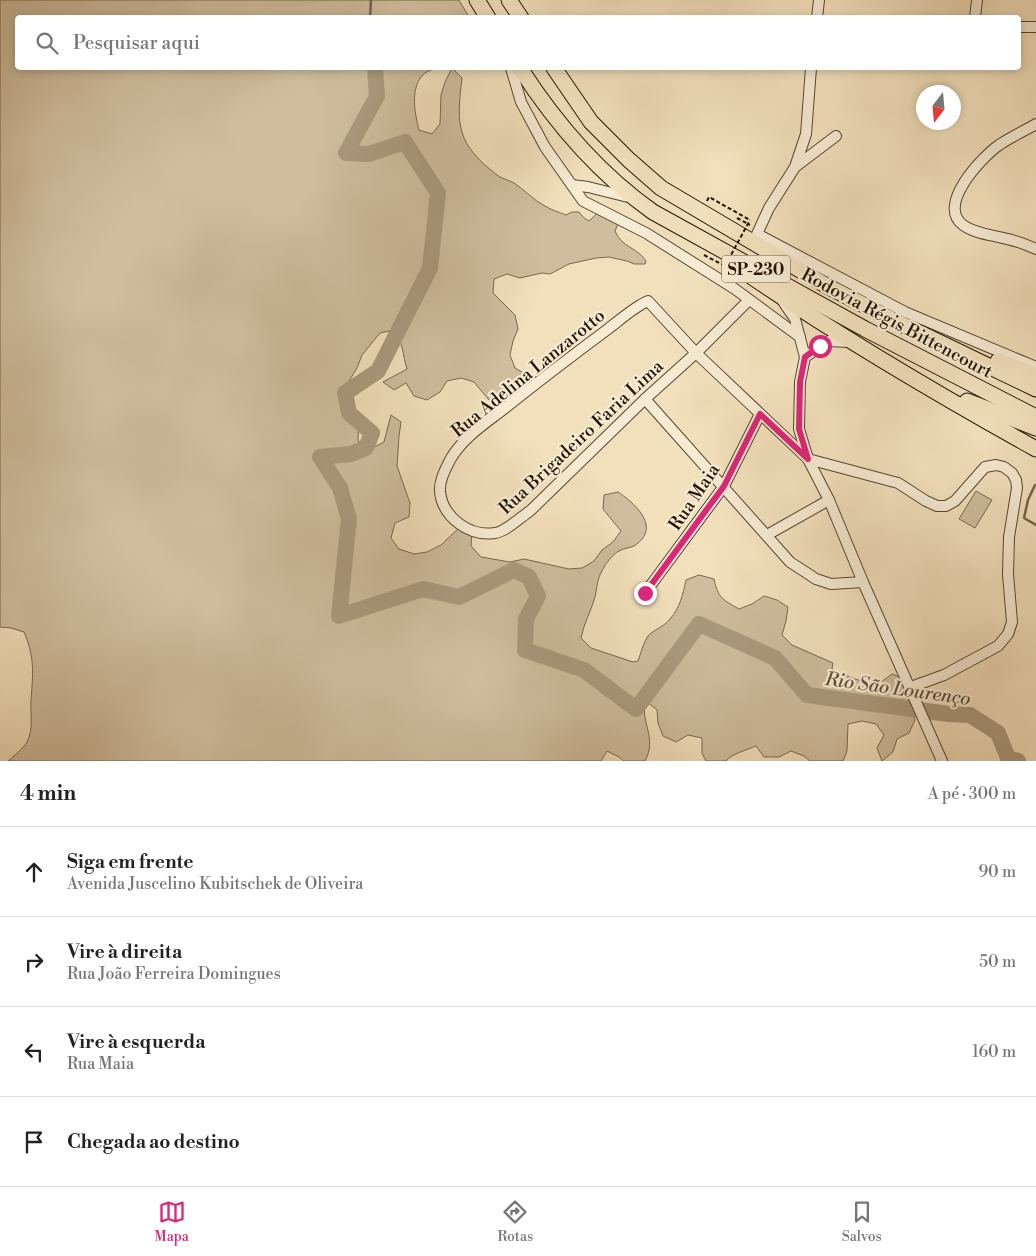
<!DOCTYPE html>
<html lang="pt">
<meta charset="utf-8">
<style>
body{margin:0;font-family:"Libre Bodoni",serif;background:#f2f2f2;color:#222}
.compass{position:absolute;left:916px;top:85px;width:45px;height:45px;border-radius:50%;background:#fff;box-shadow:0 2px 8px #0003;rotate:196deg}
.stop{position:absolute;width:15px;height:15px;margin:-11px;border:4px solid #db2777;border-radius:50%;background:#fff}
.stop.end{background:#db2777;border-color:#fff;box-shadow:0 1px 5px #0008}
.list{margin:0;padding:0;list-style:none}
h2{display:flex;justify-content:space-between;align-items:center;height:65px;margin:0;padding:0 20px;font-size:21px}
h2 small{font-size:16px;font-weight:400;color:#767676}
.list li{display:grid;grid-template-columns:32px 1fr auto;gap:15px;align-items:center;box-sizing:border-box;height:90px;padding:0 20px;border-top:1px solid #e0e0e0}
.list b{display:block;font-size:19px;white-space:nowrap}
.list p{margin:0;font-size:16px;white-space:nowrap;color:#767676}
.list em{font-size:16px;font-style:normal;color:#767676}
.icon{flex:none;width:28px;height:28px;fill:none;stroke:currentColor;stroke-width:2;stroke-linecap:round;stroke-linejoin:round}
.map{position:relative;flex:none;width:1036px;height:761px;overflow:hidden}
.search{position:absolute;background:#fff;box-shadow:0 2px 8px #0003;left:15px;right:15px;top:15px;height:55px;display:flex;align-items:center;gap:12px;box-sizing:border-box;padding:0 18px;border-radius:5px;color:#767676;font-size:19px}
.sheet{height:425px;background:#fff}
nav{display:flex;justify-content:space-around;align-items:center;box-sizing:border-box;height:70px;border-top:1px solid #e0e0e0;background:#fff;font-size:14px;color:#767676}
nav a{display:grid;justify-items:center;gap:2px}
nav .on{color:#db2777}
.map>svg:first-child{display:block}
.green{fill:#cfbd9d;stroke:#786850}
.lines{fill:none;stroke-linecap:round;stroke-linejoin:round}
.stream{stroke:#74644d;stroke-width:2.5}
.river{stroke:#ab9a7d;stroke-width:16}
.minor-casing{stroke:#564632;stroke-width:12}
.highway-casing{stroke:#221304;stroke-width:17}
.path{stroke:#221304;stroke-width:2;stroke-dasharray:4 2.5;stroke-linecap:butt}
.minor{stroke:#f7ebd3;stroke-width:10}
.highway{stroke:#f2e0bc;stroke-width:15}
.path-bridge{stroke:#221304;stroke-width:2;stroke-dasharray:4 2.5;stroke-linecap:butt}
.route{stroke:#db2777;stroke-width:6}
.labels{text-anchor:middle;stroke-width:4.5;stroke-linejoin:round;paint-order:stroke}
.shield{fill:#f7ebd3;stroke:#625442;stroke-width:1}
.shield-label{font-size:16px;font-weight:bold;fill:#221304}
.street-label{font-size:18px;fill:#221304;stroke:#f7ebd3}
.water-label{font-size:19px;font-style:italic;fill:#60503a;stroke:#f7ebd3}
</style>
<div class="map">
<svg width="1036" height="761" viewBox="0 0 1036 761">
<rect width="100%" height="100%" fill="#f2e0bc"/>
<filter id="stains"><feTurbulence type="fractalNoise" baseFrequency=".004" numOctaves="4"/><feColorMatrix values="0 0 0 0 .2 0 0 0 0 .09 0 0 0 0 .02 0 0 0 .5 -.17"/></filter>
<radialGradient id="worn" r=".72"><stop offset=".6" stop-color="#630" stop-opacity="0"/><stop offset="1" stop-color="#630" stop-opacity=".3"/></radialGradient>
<g class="green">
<path d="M0,0H459L469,17L18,18V68H436C431,70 425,72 422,76C410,90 415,114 419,130L432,134L440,124L441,95L445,82L452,68L462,78C456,126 457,144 497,175C502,179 509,180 514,183C525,190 533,200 545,206C551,210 559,212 566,215L572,212H579L584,218L589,221L601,210L618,224L615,231C621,247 638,248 646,261L645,264H634L627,261L609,257L596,258L569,264L550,274L542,273L520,278L507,274L494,279L493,293L515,315L518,329L513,341L510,355L515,368L527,375L528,388L503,402L489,400L474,382L461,378L447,381L440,392L427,400L414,396L406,383L394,390L383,382L407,369C402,353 404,345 394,330L380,333L362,355L357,368L343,391L349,404L359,414L358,441L372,448L384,442L391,415L401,422L399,436L397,466L410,503L409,517L395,523L391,538L399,549L414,554L427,552L441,545L462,525L472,532L471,546L481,557L510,562L524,559L569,569L582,568L594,561L602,550L613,542L621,531L603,509L604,495L618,492C636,504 662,528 634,546C630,548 624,548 619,551C613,554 605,564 602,571C597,579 597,589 595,597C591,611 584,623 581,638L591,648L633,662L638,661C641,653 643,643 648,636C653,630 664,627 670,619C680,608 683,594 686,580L699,575L714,579C718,598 723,600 739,609L752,604L764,596L777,600L788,607L786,621L782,635L792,645L833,663L832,669C843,675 870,687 882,681C886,679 889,676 892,674L905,679L910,692L909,706L915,720L909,733L897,739L893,752L882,761L877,748L884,735L876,724L862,721L848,724L847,751L843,761H810L804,756L791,751L779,757H764L756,746C747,750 731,754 726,761H706L702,753V738L688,735L676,742L663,736L658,723L657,710L646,701C639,721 658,737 645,761H624L619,757L607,751L601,761H8C14,756 23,749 27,742C34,729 30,714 31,700C33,673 35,658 24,632L11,628L0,627Z"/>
<path d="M976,491L992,500L975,528L959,519Z"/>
</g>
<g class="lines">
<g class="stream">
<path d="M370,18L371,0"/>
<path d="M1035,485L1028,500L1024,518L1036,525"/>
</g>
<path class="river" d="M375,68L377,96L346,153L369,154L405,142L438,193L430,268L378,371L345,393L349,413L372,433L366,448L351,454L320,457L340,488L349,519L339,616L423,589L459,597L514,570L529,577L538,596L526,619L525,650L584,670L636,709L699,624L775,658L807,695L949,714L970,715L998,733L1008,758L1018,761"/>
<g class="minor-casing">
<g id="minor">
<path d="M817,18L819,0"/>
<path d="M975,18L977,0"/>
<path d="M1018,27H1036"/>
<path d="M511,68L521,102L545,147L583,201L646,233L735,289L800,337"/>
<path d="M811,68L806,134L795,167L769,208L757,234L905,312L1036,367"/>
<path d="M1036,124C1024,131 1011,137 999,145C982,157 936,205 963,225C975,234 994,235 1007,239C1017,241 1027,245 1036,249"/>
<path d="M795,167L836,136"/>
<path d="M572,185L588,187L632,198"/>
<path d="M749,300L696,353L645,399L530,511C521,517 505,532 495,533C470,537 443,518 440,492C439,481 445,470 450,460C462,438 486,423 505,408C539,381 573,355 608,329C620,320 634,307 648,301L696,353L808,459L898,483L926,501L937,506H946L955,501L985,467L996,465L1004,467L1012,473L1016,480L1017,488L1009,537L1008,574L1012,622L1008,634L998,646L944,675L911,687"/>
<path d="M782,300L795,319L805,357L800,382L799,429L808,459L829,500L863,582L942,761"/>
<path d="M805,357L829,341L849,342"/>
<path d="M645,399L790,562L816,579L831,584L863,582"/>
<path d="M767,535L829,500"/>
<path d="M645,593L724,486L760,414"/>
</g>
</g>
<g class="highway-casing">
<g id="highway">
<path d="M477,0L488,18"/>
<path d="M509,0L521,18"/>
<path d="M520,68C556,124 598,173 653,212L865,329L1036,417"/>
<path d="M554,68L591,122L629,160L661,188L827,286L891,319L1036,389"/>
<path d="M752,277C844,339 939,395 1036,449"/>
<path d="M998,361L1036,376"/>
<path d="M967,401L1036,428"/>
</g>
</g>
<g class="path">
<path d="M707,201L709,197L750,220"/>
<path d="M737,218L750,225"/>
<path d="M704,255L725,266"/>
</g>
<use href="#minor" class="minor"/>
<use href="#highway" class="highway"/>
<path class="path-bridge" d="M725,266L750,220"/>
</g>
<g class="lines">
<path class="route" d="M645,593L724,486L760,414L808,459L799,429L800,382L805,357L820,346"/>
</g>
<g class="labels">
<rect class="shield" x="722" y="255.5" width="68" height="27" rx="4"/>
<g class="shield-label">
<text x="756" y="275">SP-230</text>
</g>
<g class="street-label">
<text transform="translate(897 323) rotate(28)" y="6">Rodovia Régis Bittencourt</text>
<text transform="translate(528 373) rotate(-39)" y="6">Rua Adelina Lanzarotto</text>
<text transform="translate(581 437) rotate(-43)" y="6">Rua Brigadeiro Faria Lima</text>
<text transform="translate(694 497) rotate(-56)" y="6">Rua Maia</text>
</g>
<g class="water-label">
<text transform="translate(898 688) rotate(8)" y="7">Rio São Lourenço</text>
</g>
</g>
<rect width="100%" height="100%" filter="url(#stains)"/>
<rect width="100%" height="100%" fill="url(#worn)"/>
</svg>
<svg class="compass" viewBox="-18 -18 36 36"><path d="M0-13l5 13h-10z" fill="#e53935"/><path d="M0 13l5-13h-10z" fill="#767676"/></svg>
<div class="stop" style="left:820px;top:346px"></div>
<div class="stop end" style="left:645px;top:593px"></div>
<div class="search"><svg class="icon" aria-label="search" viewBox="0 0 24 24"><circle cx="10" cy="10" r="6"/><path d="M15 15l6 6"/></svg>Pesquisar aqui</div>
</div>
<section class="sheet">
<h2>4 min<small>A pé · 300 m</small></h2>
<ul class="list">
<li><svg class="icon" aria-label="ahead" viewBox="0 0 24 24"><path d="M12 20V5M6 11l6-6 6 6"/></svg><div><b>Siga em frente</b><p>Avenida Juscelino Kubitschek de Oliveira</p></div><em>90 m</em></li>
<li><svg class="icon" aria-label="right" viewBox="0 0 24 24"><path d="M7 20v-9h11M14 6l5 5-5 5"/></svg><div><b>Vire à direita</b><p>Rua João Ferreira Domingues</p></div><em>50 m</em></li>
<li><svg class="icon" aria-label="left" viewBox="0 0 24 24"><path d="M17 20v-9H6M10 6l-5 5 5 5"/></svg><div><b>Vire à esquerda</b><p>Rua Maia</p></div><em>160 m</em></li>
<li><svg class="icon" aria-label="arrive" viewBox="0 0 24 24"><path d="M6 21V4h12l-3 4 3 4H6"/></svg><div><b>Chegada ao destino</b></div></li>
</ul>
</section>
<nav>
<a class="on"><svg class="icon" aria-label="map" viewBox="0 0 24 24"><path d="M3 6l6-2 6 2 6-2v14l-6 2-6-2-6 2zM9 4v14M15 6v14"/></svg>Mapa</a>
<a><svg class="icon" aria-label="directions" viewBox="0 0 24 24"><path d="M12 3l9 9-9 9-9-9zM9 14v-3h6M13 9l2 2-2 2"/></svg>Rotas</a>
<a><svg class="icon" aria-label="saved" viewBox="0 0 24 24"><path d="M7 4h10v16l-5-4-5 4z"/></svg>Salvos</a>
</nav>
